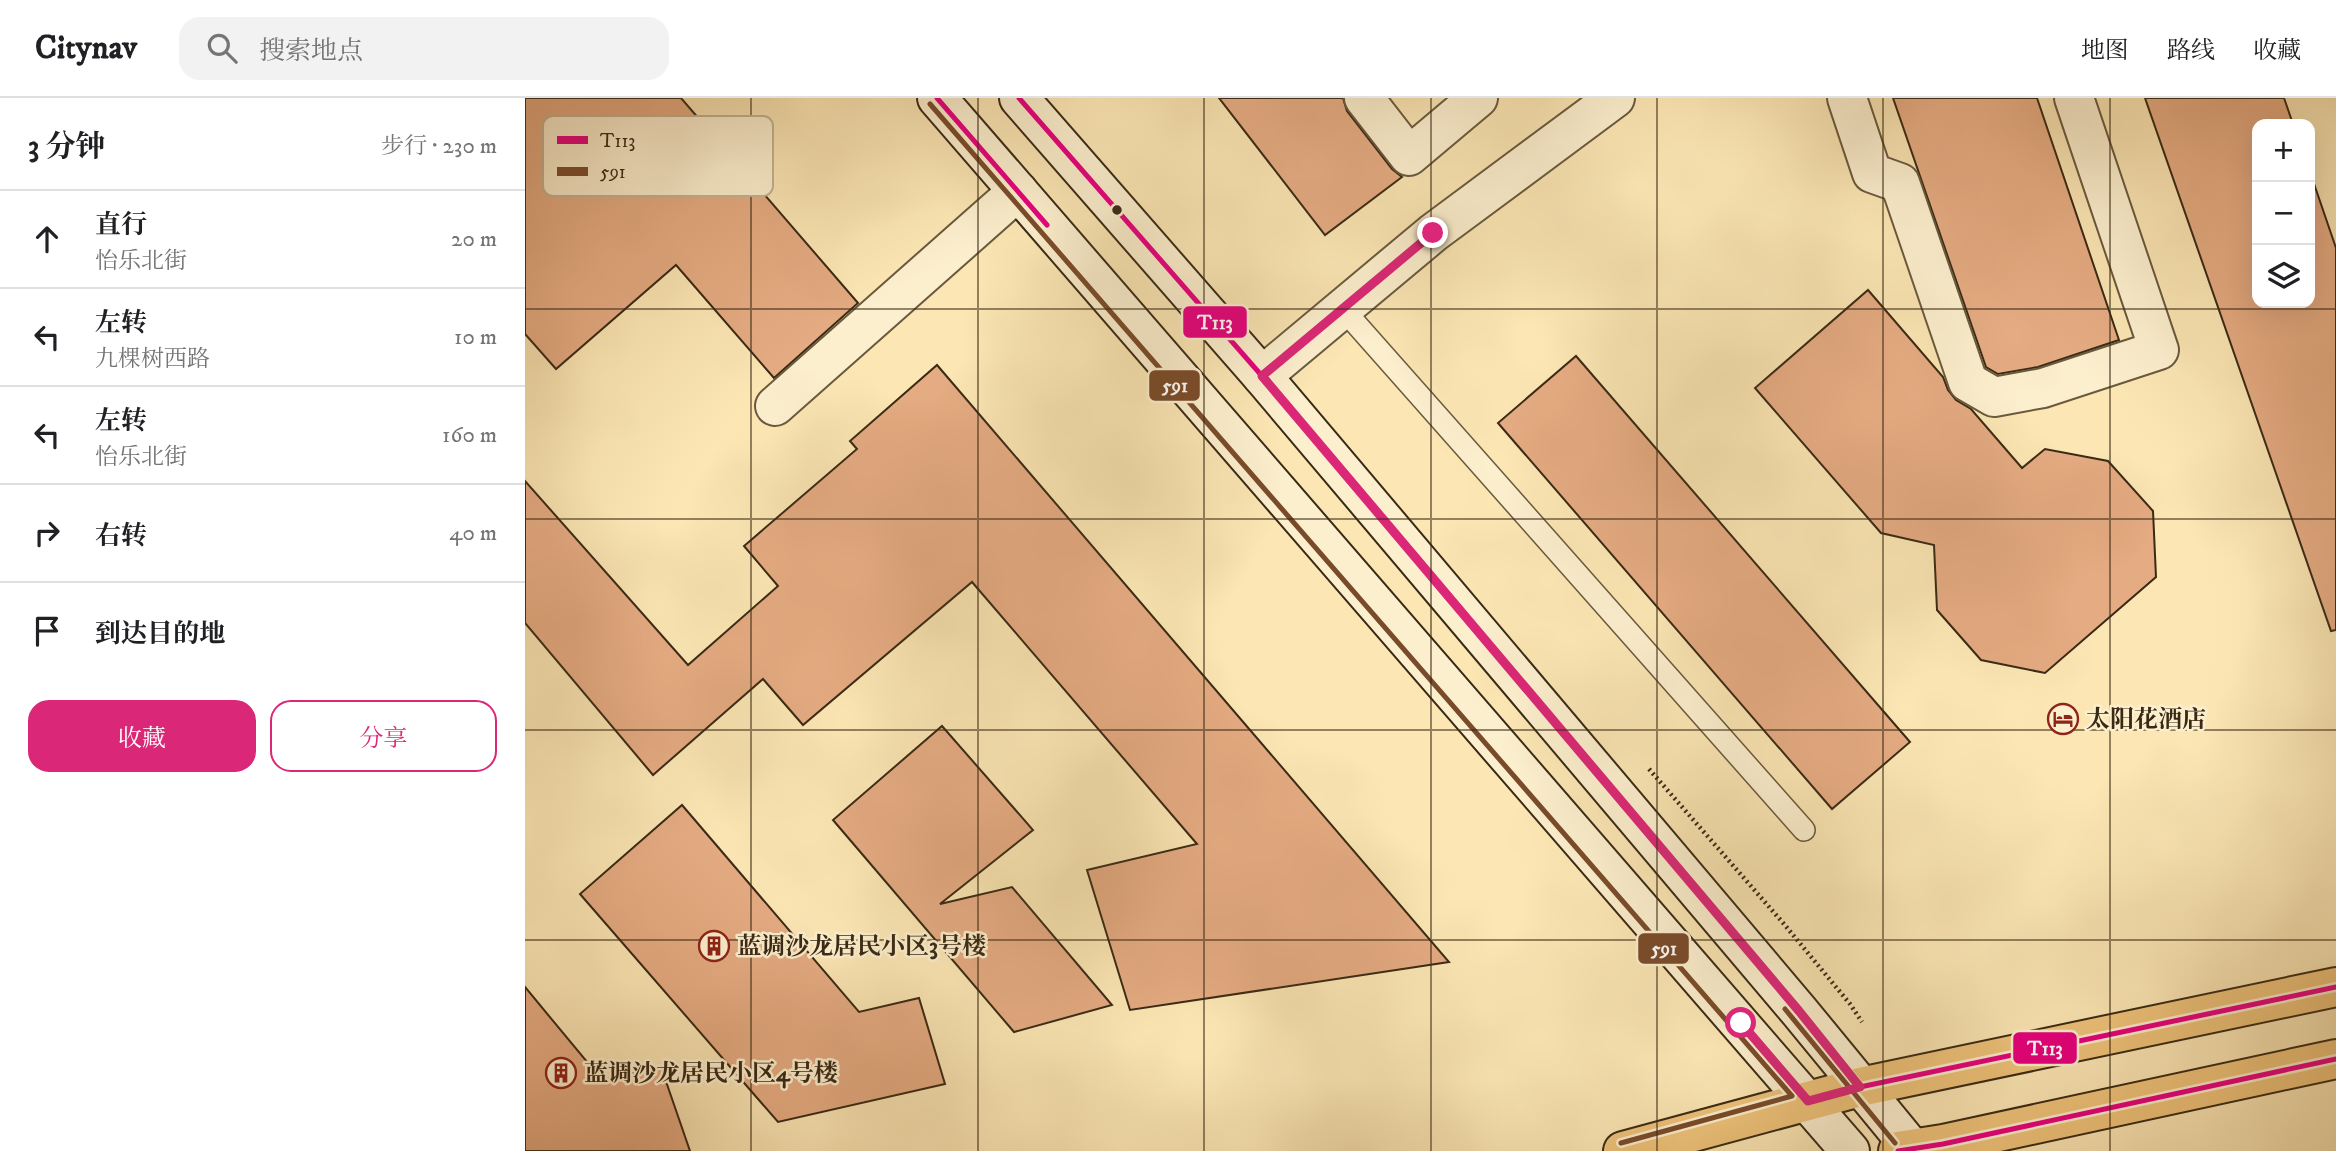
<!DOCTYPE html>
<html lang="zh">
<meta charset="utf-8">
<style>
body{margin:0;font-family:"IM FELL DW Pica","Noto Serif SC",serif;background:#f2f2f2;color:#202124}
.controls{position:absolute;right:21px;top:21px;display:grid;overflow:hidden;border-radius:14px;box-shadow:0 7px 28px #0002}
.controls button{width:63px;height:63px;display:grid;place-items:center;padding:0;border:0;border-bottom:2px solid #e0e0e0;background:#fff;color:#202124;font:35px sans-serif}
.stop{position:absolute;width:21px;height:21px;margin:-16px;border:5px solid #db2777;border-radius:50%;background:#fff}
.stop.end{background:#db2777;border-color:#fff;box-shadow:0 2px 7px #0008}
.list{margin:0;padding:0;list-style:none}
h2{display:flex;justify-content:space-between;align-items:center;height:91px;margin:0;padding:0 28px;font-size:30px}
h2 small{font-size:23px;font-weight:400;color:#757577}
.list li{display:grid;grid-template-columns:46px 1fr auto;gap:21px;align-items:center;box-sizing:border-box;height:98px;padding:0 28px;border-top:2px solid #e0e0e0}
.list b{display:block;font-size:26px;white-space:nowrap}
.list p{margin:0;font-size:23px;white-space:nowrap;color:#757577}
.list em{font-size:23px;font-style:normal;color:#757577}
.actions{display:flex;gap:14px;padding:21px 28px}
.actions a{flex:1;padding:16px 0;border:2px solid #db2777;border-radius:21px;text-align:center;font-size:24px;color:#db2777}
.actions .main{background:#db2777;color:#fff}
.icon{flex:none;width:38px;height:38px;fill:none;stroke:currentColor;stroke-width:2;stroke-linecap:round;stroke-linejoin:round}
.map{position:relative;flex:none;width:1811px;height:1053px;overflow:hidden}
header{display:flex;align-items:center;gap:42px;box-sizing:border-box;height:98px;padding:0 35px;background:#fff;border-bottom:2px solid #e0e0e0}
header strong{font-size:33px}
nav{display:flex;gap:38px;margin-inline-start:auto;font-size:24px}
.search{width:490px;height:63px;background:#f2f2f2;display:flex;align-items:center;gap:18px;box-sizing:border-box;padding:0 24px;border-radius:21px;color:#757577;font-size:26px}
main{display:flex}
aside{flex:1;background:#fff}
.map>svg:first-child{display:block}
.building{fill:#e5ab82;stroke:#3a2a15;stroke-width:2}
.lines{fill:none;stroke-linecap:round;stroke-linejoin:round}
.lane-casing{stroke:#6a593d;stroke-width:24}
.street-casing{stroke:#6a593d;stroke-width:42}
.secondary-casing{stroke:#3a2a15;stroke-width:42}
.primary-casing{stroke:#3a2a15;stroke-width:42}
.path{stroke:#3a2a15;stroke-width:4.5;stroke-dasharray:2 3.5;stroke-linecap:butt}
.lane{stroke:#fcefce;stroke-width:21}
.street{stroke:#fcefce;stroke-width:38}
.secondary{stroke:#fcefce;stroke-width:38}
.primary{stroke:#eec37a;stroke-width:38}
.bus-1-casing{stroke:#fcefce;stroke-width:10}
.bus-2-casing{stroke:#fcefce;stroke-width:10}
.bus-1{stroke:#e5007d;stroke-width:5}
.bus-2{stroke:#7a4b2a;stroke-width:5}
.route{stroke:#db2777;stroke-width:9}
.grid{fill:none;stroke:#3a2a15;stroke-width:2;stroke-opacity:0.55}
.bus-dot{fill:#3a2a15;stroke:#fcefce;stroke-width:2.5}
.labels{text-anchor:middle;stroke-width:5;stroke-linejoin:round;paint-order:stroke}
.poi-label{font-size:24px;font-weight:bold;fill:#3a2a15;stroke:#fcefce;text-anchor:start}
.key{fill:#fcefce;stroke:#c2b496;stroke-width:2}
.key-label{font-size:19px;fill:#3a2a15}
.line-badge{stroke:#fcefce;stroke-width:2.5}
.badge-label{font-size:19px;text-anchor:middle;font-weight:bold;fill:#fff}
</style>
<header>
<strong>Citynav</strong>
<div class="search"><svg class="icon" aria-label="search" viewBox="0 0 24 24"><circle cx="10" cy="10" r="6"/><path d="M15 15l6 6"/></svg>搜索地点</div>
<nav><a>地图</a><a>路线</a><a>收藏</a></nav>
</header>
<main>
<aside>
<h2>3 分钟<small>步行 · 230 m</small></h2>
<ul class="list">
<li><svg class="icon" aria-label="ahead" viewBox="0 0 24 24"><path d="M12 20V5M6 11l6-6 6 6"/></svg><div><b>直行</b><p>怡乐北街</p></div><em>20 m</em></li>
<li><svg class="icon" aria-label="left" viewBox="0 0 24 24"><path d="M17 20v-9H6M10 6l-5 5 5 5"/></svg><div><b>左转</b><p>九棵树西路</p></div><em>10 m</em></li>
<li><svg class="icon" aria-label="left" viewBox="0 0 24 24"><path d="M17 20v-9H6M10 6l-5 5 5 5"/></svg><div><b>左转</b><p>怡乐北街</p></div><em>160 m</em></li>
<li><svg class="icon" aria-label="right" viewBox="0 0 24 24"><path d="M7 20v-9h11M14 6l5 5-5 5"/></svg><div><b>右转</b></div><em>40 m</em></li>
<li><svg class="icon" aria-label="arrive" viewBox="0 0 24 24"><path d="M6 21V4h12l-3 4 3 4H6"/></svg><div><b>到达目的地</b></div></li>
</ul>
<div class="actions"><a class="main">收藏</a><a>分享</a></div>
</aside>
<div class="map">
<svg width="1811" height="1053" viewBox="0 0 1811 1053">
<rect width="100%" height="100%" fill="#fbe6b4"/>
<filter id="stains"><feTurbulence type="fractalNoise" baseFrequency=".00286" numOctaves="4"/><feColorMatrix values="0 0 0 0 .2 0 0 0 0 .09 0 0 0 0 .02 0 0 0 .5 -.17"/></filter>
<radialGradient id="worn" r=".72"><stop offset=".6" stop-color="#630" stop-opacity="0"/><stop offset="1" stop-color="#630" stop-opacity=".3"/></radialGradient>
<g class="building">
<path d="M0,0H156L333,205L249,280L151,167L31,271L0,236Z"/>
<path d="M694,0H818L822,13L867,71L877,79L800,137Z"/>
<path d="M1368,0H1512L1594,242L1513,269L1473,276L1461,269Z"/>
<path d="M1620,0H1759L1768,26H1732V205H1785V74L1811,150V532L1806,533Z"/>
<path d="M1343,192L1418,279L1423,292L1431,302L1446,311L1497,370L1520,351L1583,363L1628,413L1631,479L1520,575L1456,562L1412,512L1409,447L1356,435L1230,290Z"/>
<path d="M1051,258L1385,644L1307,711L973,325Z"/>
<path d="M412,267L924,864L605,912L562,772L672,746L447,484L278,627L238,581L128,677L0,525V383L163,567L253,488L219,448L332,351L325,343Z"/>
<path d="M417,628L508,732L415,806L487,789L587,907L489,934L308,722Z"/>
<path d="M157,707L334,914L394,900L420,986L253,1024L55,796Z"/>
<path d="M0,889L77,982L136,969L165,1053H0Z"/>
</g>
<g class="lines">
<g class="lane-casing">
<path id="lane" d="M817,210L1279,732"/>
</g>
<g class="street-casing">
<g id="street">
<path d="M839,0L884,58L953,0"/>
<path d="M1322,0L1347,75L1375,85L1443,284L1469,299L1518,290L1634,252L1549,0"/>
<path d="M737,278L908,135L1090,0"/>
<path d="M250,308L493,93"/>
</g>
</g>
<g class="secondary-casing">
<g id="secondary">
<path d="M412,0L1325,1053"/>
<path d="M494,0L737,278L1274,913L1389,1053"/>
</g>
</g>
<g class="primary-casing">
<g id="primary">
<path d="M1098,1053L1335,989L1811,889"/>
<path d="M1373,1053L1418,1046L1811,961"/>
</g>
</g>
<path class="path" d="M1124,671L1259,826L1325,906L1337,924"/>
<use href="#lane" class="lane"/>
<use href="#street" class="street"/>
<use href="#secondary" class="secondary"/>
<use href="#primary" class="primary"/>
<g class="bus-1-casing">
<g id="bus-1">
<path d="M412,0L522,127"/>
<path d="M494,0L737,278L1274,913L1335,989L1811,889"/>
<path d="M1373,1053L1418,1046L1811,961"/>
</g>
</g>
<g class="bus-2-casing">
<g id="bus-2">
<path d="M405,6L1267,998L1096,1045"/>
<path d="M1260,911L1370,1045"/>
</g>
</g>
<use href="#bus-1" class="bus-1"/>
<use href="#bus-2" class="bus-2"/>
</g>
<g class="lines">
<path class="route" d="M908,135L737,278L1274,913L1335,989L1283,1003L1216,925"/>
</g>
<path class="grid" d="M226,0V1053M453,0V1053M679,0V1053M906,0V1053M1132,0V1053M1358,0V1053M1585,0V1053M0,211H1811M0,421H1811M0,632H1811M0,842H1811"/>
<defs>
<g id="hotel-ring" transform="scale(1.575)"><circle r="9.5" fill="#fcefce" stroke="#8f2418" stroke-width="1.5"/><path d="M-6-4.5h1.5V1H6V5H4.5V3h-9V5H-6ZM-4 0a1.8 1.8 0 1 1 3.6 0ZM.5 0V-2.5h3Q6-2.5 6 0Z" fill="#8f2418"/></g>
<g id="building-ring" transform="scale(1.575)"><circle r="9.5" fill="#fcefce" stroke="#8f2418" stroke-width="1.5"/><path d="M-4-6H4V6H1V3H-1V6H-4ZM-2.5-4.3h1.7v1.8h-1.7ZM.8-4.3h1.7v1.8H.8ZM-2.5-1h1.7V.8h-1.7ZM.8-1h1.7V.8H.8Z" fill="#8f2418"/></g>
</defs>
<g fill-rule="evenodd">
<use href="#hotel-ring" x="1538" y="621"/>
<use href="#building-ring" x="189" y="848"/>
<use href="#building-ring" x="36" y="975"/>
</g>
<circle class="bus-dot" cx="592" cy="112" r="6"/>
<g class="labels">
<g class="poi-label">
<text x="1561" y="629">太阳花酒店</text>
<text x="212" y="856">蓝调沙龙居民小区3号楼</text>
<text x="59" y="983">蓝调沙龙居民小区4号楼</text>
</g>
</g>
<rect x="18" y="18" width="230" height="80" rx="10" class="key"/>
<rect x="32" y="38" width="31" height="8" fill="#e5007d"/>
<rect x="32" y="69" width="31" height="9" fill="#7a4b2a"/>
<g class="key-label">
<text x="75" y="49">T113</text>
<text x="75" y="80">591</text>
</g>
<g class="line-badge">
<rect x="657" y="207" width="66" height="34" rx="7" fill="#e5007d"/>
<rect x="623" y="271" width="53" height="33" rx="7" fill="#7a4b2a"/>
<rect x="1112" y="834" width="53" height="33" rx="7" fill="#7a4b2a"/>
<rect x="1487" y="933" width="66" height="34" rx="7" fill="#e5007d"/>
</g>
<g class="badge-label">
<text x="690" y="231">T113</text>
<text x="650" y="294">591</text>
<text x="1139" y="857">591</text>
<text x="1520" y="957">T113</text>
</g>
<rect width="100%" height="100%" filter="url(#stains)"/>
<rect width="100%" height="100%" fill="url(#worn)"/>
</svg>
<div class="controls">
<button>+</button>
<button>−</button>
<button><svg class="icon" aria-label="layers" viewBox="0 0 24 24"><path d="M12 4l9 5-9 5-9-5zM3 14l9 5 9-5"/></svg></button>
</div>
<div class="stop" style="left:1216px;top:925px"></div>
<div class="stop end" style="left:908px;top:135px"></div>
</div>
</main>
